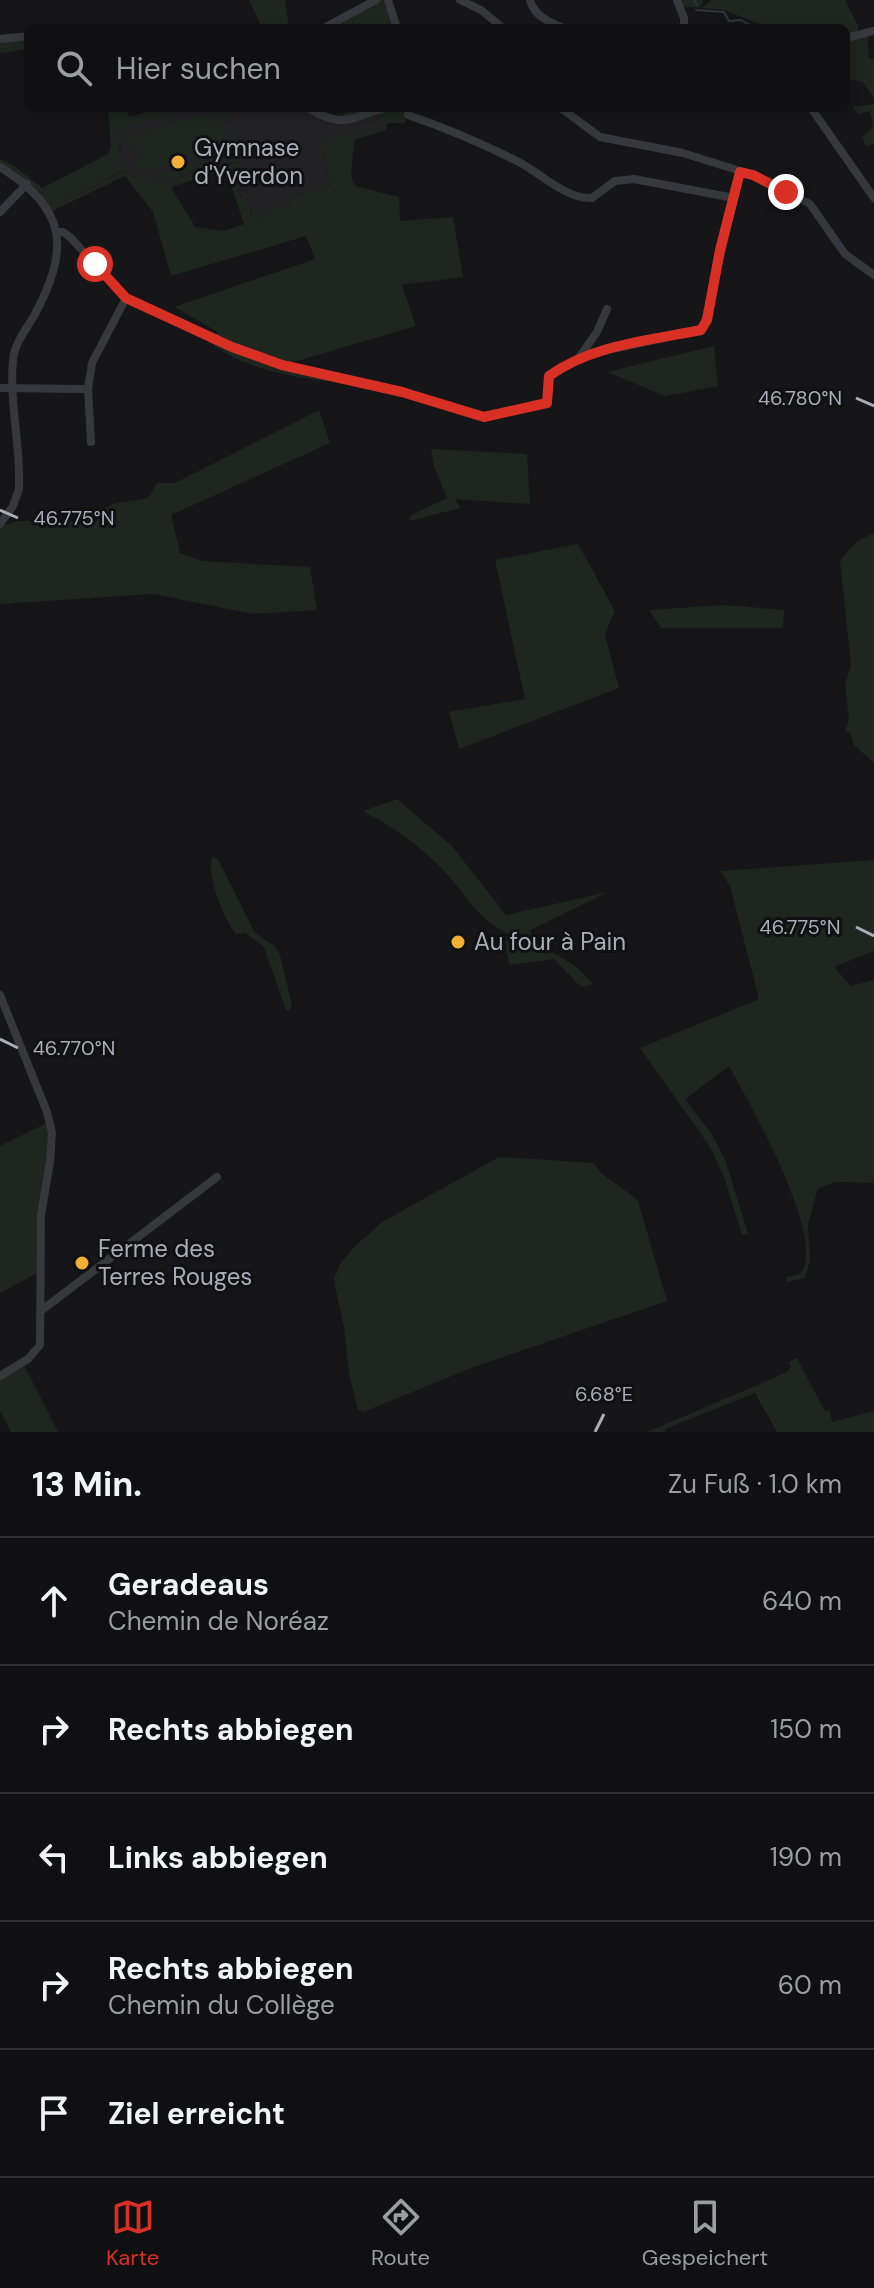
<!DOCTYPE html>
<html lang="de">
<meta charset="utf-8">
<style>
body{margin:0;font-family:"DM Sans",sans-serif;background:#19191b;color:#f1f3f6}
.stop{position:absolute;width:24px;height:24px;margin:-18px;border:6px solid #d93025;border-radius:50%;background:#fff}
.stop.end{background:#d93025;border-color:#fff;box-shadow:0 2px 8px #0008}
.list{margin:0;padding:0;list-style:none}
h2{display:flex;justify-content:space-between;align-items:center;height:104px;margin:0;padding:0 32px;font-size:34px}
h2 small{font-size:26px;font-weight:400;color:#9c9d9f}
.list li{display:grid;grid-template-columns:52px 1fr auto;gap:24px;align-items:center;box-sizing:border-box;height:128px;padding:0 32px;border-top:2px solid #303032}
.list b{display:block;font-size:30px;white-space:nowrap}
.list p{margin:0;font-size:26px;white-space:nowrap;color:#9c9d9f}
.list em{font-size:26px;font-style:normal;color:#9c9d9f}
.icon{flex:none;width:44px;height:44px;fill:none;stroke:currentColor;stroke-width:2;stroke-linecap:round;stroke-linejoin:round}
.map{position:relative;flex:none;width:874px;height:1432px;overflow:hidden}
.search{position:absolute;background:#101012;box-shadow:0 4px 12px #0003;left:24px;right:24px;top:24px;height:88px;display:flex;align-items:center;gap:20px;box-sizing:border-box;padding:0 28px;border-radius:12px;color:#9c9d9f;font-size:30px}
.sheet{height:744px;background:#101012}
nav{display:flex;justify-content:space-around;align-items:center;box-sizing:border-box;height:112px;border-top:2px solid #303032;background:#101012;font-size:22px;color:#9c9d9f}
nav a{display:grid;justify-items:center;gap:4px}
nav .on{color:#d93025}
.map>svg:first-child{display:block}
.built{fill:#222225}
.green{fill:#1e261f;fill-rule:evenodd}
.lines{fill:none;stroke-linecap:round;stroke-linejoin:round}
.stream{stroke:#2c353c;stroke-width:2}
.minor{stroke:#37383d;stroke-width:8}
.route{stroke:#d93025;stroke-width:10}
.ticks{fill:none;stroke:#a8adb8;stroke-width:3}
.poi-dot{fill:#f2b134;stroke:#111113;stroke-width:3}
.labels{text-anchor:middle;stroke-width:6;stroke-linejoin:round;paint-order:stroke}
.poi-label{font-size:24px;fill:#a8adb8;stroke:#111113;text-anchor:start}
.ticks-label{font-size:20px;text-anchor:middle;fill:#a8adb8;stroke:#111113;stroke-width:6;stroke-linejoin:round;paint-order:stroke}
</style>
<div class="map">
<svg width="874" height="1432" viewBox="0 0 874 1432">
<rect width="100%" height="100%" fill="#161618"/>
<path class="built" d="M176,108H308L327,119L378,110L382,126L350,136L348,134L331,139L321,148L331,186L290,196L292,203L265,211L266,216L258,218L252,215L246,198H242L238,190L236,178L239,161L156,184L153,177H137L127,172L51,207L50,205L126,170H112V167L119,156L123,137L116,139L113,131L177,111Z"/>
<g class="green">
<path d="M249,0H285L289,28H262Z"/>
<path d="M376,0H389L397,28H324Z"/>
<path d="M677,0H703L700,9L712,0H848L845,1L858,25V33L867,32L869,59H874V99L863,82L846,78V28H796L780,24L762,25L724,10L680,6Z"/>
<path d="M28,36V49L0,53V39Z"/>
<path d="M874,104V144L867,147L862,138L873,127L870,111L858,114L853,107Z"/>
<path d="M108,108H126L129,117L162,108H176L177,112L114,131L116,139L125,136L119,149L122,164L112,167V169L124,167L126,169L51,207L127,172L137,177H153L156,184L239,161L245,178H236L237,182L243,181L244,184L238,190L241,198L246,197L251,215L256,214L258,218L266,216L265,211L291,203L290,196L331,186L321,148L324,139L348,134L350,136L381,126L377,110L345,121L335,116L363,108H409L405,123H387L386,130L354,140L351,176L355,186L399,197L400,221L453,217L463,277L402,285L416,326L284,365L367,384C316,382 250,374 209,342L218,332L174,307L315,259L306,236L171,276L153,212L125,176L48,213L42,202L0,167V159L13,165L42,188L108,154L111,146ZM226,170L244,224L224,231L195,227L171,187Z"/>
<path d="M221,109L226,115L235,156L209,166L208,162H205V167L161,180L158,173C180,167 234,162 228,130C227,120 220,115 212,111Z"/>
<path d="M201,114C224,115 232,137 214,152L147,171H136V163L141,161L138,150L135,151L127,140L130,137Z"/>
<path d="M714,346L718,386L665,396L607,372Z"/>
<path d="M319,410L330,443L171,515L180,553L202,561L310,567L317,610L253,614L153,594L0,604V526L19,521H97L100,511L113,504L148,498L157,483H175Z"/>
<path d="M431,449L527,454L530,504L455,499L460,508L410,521V516L447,498L434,466Z"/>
<path d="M874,533V763L854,745L850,733L845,732L849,720L845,685L851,665L840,560L857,541Z"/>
<path d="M578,544L615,611L605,634L619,688L459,749L449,712L525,699L495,560Z"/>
<path d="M724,605L784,610L783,628H661L649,610Z"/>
<path d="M397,799L452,846L506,915L608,892L531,930L532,944C558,954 576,963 593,984L581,987L554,959L509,965L505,941L512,936C474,917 471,900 444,871C421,846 393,827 363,811Z"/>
<path d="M213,856L218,859L255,933L275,946L280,955L292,1005L289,1010H286L264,947L245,933L236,934C224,920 204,870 213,856Z"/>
<path d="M874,860V951L834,967L851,986L874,980V1183L834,1182L818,1189L808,1224L810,1261L805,1278L787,1282L786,1277C792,1276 798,1276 802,1271C825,1236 748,1100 729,1066L685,1099L711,1133L726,1162L748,1234L742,1235L724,1177L710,1147L640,1048L759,999L730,886L720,871Z"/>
<path d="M49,1122L41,1271L0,1293V1146Z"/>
<path d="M499,1157L594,1163L601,1173L634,1197L638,1201L667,1301L474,1367L363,1412L358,1410L349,1374L344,1328L335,1286L334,1279L340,1264L353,1248L382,1222Z"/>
<path d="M797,1358L824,1410L830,1411L832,1422L874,1411V1432H777L755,1393L665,1429V1432H647L774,1378L788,1371L791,1367L789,1362Z"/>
<path d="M23,1363L58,1432H11L0,1411V1376Z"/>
</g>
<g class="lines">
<g class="stream">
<path d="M694,0L697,5"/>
<path d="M696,10L724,12L729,21L741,20L754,28"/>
</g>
<g class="minor">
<path d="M388,0L397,28"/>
<path d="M460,0L481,10L503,28"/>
<path d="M530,0C535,17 548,21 563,28"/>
<path d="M677,0L684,18V28"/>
<path d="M324,28L376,0"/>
<path d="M846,38L874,31"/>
<path d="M0,39L28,36"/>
<path d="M308,108C343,129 349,118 385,108"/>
<path d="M409,108L408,115C446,128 483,144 519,162C541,174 566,199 592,198L615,181L634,179L734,198"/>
<path d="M561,108L600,137L683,153L753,175L810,204L845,254L874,275"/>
<path d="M811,108L874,198"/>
<path d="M0,167C68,209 70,249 34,316C26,329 14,345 13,360C9,403 21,446 19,489L13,506L0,524"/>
<path d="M0,212L27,184"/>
<path d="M56,232H63L70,237L126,298L232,347L282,365L402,392L484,417L547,403L549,376L578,359L597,332L607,309"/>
<path d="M579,359L612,349L701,330L704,326L740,172"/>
<path d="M0,388L88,389"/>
<path d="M91,442L88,389L92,363L126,298"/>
<path d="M0,995L47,1112L52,1133L50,1162L41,1215L40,1345L28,1359L0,1376"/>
<path d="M42,1310L217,1177"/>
</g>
</g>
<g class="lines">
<path class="route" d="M95,264L126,298L232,347L282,365L402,392L484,417L547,403L549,376C592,345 650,340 701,330L707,320L720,250L740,172L753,175L786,192"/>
</g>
<path class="ticks" d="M856,398L874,406M0,510L18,518M856,927L874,936M0,1039L18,1048M595,1432L604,1414"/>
<g class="poi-dot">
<circle cx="178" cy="162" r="8"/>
<circle cx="458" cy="942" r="8"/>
<circle cx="82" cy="1263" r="8"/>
</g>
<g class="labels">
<g class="poi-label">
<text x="194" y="156">Gymnase<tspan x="194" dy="28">d'Yverdon</tspan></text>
<text x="474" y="950">Au four à Pain</text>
<text x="98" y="1257">Ferme des<tspan x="98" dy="28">Terres Rouges</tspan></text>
</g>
</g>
<g class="ticks-label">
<text x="800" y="405">46.780°N</text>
<text x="74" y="525">46.775°N</text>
<text x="800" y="934">46.775°N</text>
<text x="74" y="1055">46.770°N</text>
<text x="604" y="1401">6.68°E</text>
</g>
</svg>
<div class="stop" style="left:95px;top:264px"></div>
<div class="stop end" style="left:786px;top:192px"></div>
<div class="search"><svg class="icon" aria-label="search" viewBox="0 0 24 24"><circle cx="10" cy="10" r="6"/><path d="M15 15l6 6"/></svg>Hier suchen</div>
</div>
<section class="sheet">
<h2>13 Min.<small>Zu Fuß · 1.0 km</small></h2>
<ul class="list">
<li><svg class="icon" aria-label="ahead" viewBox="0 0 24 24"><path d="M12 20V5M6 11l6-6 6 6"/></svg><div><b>Geradeaus</b><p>Chemin de Noréaz</p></div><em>640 m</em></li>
<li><svg class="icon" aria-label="right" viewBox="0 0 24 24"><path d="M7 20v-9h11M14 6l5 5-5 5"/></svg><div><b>Rechts abbiegen</b></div><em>150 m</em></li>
<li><svg class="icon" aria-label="left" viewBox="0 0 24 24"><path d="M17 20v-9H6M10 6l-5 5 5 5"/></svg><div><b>Links abbiegen</b></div><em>190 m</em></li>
<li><svg class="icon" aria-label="right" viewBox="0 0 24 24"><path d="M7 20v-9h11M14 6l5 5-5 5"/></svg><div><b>Rechts abbiegen</b><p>Chemin du Collège</p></div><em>60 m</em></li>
<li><svg class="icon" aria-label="arrive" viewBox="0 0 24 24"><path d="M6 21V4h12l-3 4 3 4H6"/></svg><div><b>Ziel erreicht</b></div></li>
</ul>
</section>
<nav>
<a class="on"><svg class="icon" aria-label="map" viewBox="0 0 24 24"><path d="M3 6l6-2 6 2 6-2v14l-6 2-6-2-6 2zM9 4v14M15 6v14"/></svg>Karte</a>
<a><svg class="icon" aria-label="directions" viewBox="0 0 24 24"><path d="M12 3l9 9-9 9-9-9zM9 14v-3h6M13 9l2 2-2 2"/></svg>Route</a>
<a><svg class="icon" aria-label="saved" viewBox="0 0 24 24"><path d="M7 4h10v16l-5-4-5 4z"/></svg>Gespeichert</a>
</nav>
